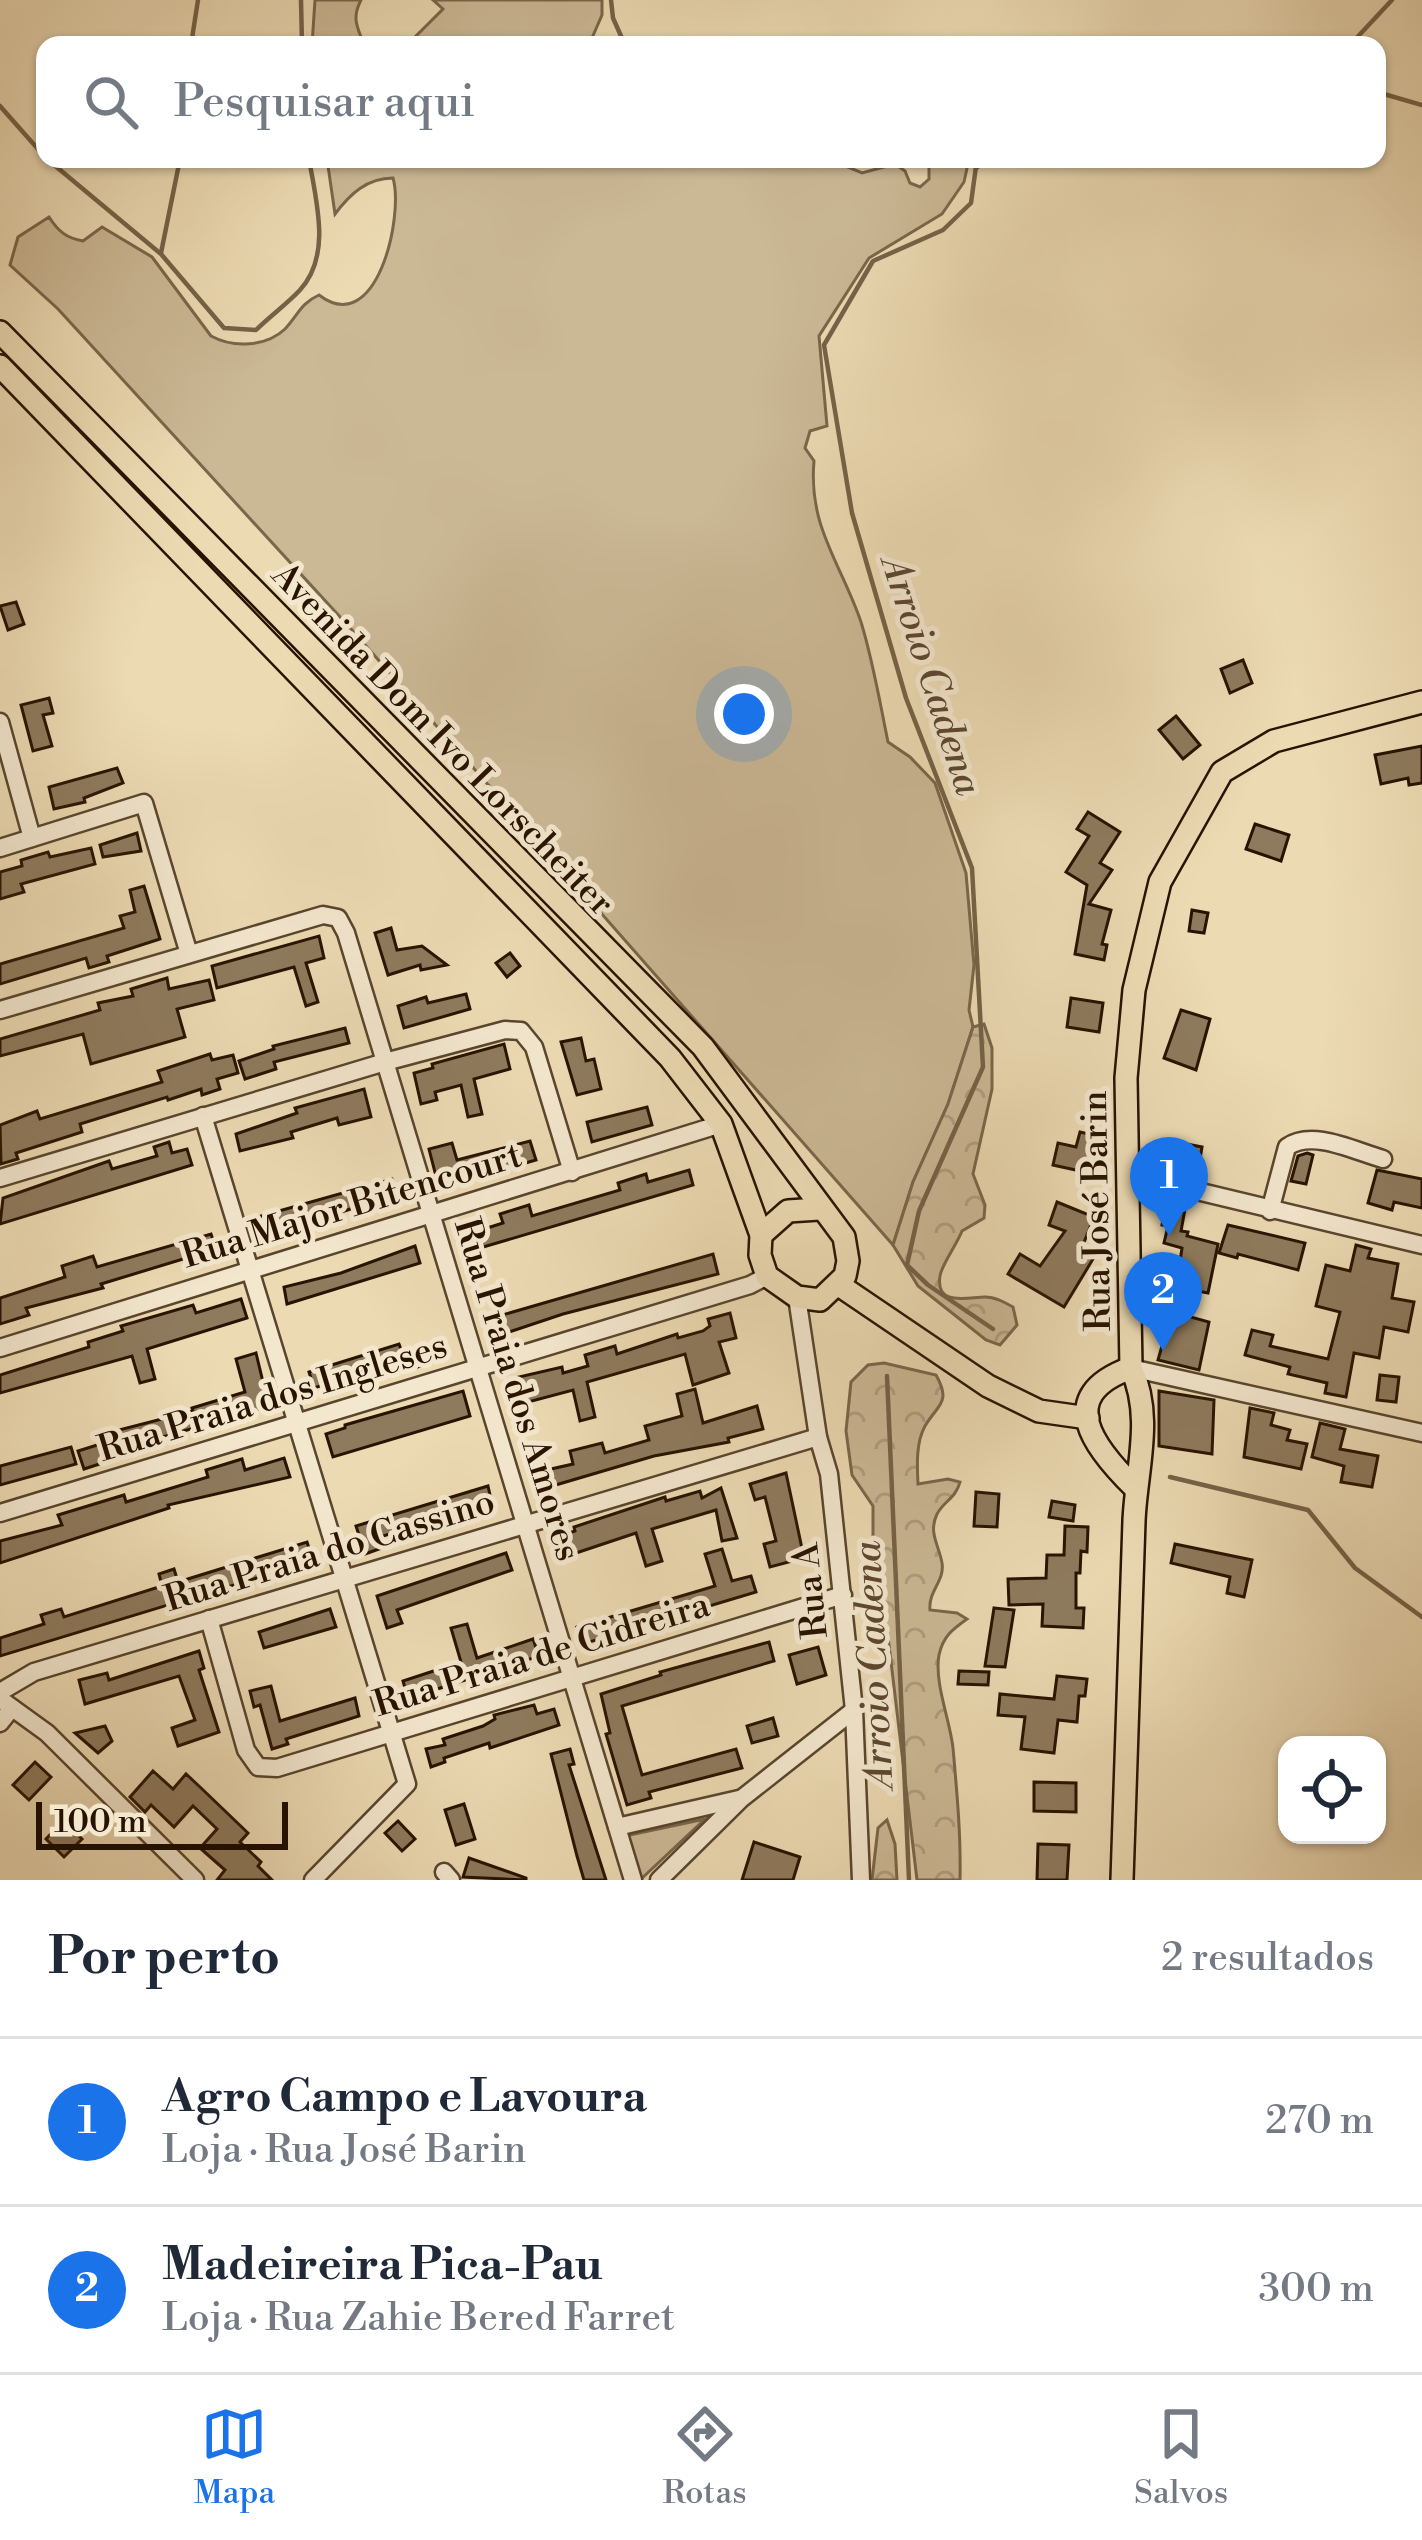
<!DOCTYPE html>
<html lang="pt">
<meta charset="utf-8">
<style>
body{margin:0;font-family:"Libre Bodoni",serif;background:#f2f2f3;color:#1f2937}
.controls{position:absolute;right:36px;bottom:36px;display:grid;overflow:hidden;border-radius:24px;box-shadow:0 3px 9px #0004}
.controls button{width:108px;height:108px;display:grid;place-items:center;padding:0;border:0;border-bottom:3px solid #e0e1e3;background:#fff;color:#1f2937;font:60px sans-serif}
.scale{position:absolute;left:36px;bottom:30px;width:252px;box-sizing:border-box;padding-left:12px;border:6px solid #281300;border-top:0;font-size:33px;line-height:42px;white-space:nowrap;color:#281300;-webkit-text-stroke:9px #f3e7ce;paint-order:stroke}
.you{position:absolute;left:744px;top:714px;width:42px;height:42px;margin:-30px;border:9px solid #fff;border-radius:50%;background:#1a73e8;box-shadow:0 0 0 18px #1a73e833}
.badge{display:grid;place-items:center;width:78px;height:78px;border-radius:50%;background:#1a73e8;color:#fff;font-size:39px;font-weight:700}
.pin{position:absolute;translate:-50% -99px;filter:drop-shadow(0 3px 6px #0008)}
.pin::after{content:'';position:absolute;top:63px;width:42px;height:36px;background:inherit;clip-path:polygon(0 0,100% 0,50% 100%)}
.list{margin:0;padding:0;list-style:none}
h2{display:flex;justify-content:space-between;align-items:center;height:156px;margin:0;padding:0 48px;font-size:51px}
h2 small{font-size:39px;font-weight:400;color:#747a83}
.list li{display:grid;grid-template-columns:78px 1fr auto;gap:36px;align-items:center;box-sizing:border-box;height:168px;padding:0 48px;border-top:3px solid #e0e1e3}
.list b{display:block;font-size:45px;white-space:nowrap}
.list p{margin:0;font-size:39px;white-space:nowrap;color:#747a83}
.list em{font-size:39px;font-style:normal;color:#747a83}
.icon{flex:none;width:66px;height:66px;fill:none;stroke:currentColor;stroke-width:2;stroke-linecap:round;stroke-linejoin:round}
.map{position:relative;flex:none;width:1422px;height:1880px;overflow:hidden}
.search{position:absolute;background:#fff;box-shadow:0 3px 9px #0004;left:36px;right:36px;top:36px;height:132px;display:flex;align-items:center;gap:30px;box-sizing:border-box;padding:0 42px;border-radius:24px;color:#747a83;font-size:45px}
.sheet{height:492px;background:#fff}
nav{display:flex;justify-content:space-around;align-items:center;box-sizing:border-box;height:168px;border-top:3px solid #e0e1e3;background:#fff;font-size:33px;color:#747a83}
nav a{display:grid;justify-items:center;gap:6px}
nav .on{color:#1a73e8}
.map>svg:first-child{display:block}
.green{fill:#cbb895;stroke:#7a664a;stroke-width:3}
.forest{fill:url(#forest-crowns);stroke:#7a664a;stroke-width:3}
.lines{fill:none;stroke-linecap:round;stroke-linejoin:round}
.stream{stroke:#756247;stroke-width:4.5}
.building{fill:#8e7a5d;stroke:#281300;stroke-width:3}
.minor-casing{stroke:#59452d;stroke-width:21}
.major-casing{stroke:#281300;stroke-width:26}
.minor{stroke:#f3e7ce;stroke-width:16}
.major{stroke:#ecdab3;stroke-width:21}
.labels{text-anchor:middle;stroke-width:10;stroke-linejoin:round;paint-order:stroke}
.street-label{font-size:36px;fill:#281300;stroke:#f3e7ce}
.water-label{font-size:39px;font-style:italic;fill:#5c472f;stroke:#f3e7ce}
</style>
<div class="map">
<svg width="1422" height="1880" viewBox="0 0 1422 1880">
<defs>
<pattern id="forest-crowns" width="20" height="18" patternUnits="userSpaceOnUse" patternTransform="scale(3)"><rect width="20" height="18" fill="#cbb895"/><path d="M2 6a3 3 0 1 1 6 0M12 15a3 3 0 1 1 6 0" fill="none" stroke="#ae9d7f"/></pattern>
</defs>
<rect width="100%" height="100%" fill="#ecdab3"/>
<filter id="stains"><feTurbulence type="fractalNoise" baseFrequency=".00167" numOctaves="4"/><feColorMatrix values="0 0 0 0 .2 0 0 0 0 .09 0 0 0 0 .02 0 0 0 .5 -.17"/></filter>
<radialGradient id="worn" r=".72"><stop offset=".6" stop-color="#630" stop-opacity="0"/><stop offset="1" stop-color="#630" stop-opacity=".3"/></radialGradient>
<g class="green">
<path d="M315,0H361C351,19 358,28 364,45H312Z"/>
<path d="M433,0H602V15L592,38L595,45H407L443,9Z"/>
<path d="M327,159H829L862,173L895,164L905,171L910,183L920,187L929,179V159H969L964,182L942,214L869,258L819,336L827,426L810,431L805,448L814,461C808,527 841,563 861,622C873,661 880,703 888,742L910,757L935,783L966,873L974,965L969,1010L973,1027L948,1104L913,1182L893,1245L352,630L58,309L10,265L18,237L49,217C58,231 66,238 83,241L102,227L152,257L211,336C233,348 266,347 285,329C298,315 301,303 319,295C377,339 404,216 393,178C367,178 350,194 335,214Z"/>
<path d="M705,1819L640,1880L625,1836Z"/>
</g>
<g class="forest">
<path d="M984,1024L992,1048V1089L973,1174L985,1205L984,1218L962,1231C957,1244 941,1266 940,1276C935,1307 968,1297 985,1297C995,1297 1004,1302 1013,1307L1017,1325L1000,1345L986,1340L918,1286L893,1245L913,1182L948,1104L973,1027Z"/>
<path d="M884,1363L936,1375C952,1403 937,1405 925,1426C916,1442 917,1465 918,1484L948,1479L960,1482C956,1498 944,1501 937,1514C928,1533 939,1545 942,1563C945,1581 928,1591 930,1610L957,1613L967,1619C953,1629 943,1636 939,1655C934,1683 950,1720 953,1748C957,1793 961,1835 960,1880H917L887,1628L877,1606L873,1583V1506L852,1475L846,1431L851,1382L868,1365Z"/>
<path d="M887,1820L895,1844L897,1880H872L878,1828Z"/>
</g>
<g class="lines">
<g class="stream">
<path d="M301,0L302,45"/>
<path d="M611,0L613,18L625,45"/>
<path d="M191,45L198,0"/>
<path d="M1161,45L1169,40L1190,45"/>
<path d="M1350,45L1392,0"/>
<path d="M1377,92L1422,105"/>
<path d="M0,106L45,157"/>
<path d="M47,159L161,254L224,328L256,330C270,316 287,304 300,290C332,255 316,201 309,159"/>
<path d="M977,159L971,203L943,230L873,261L824,345L852,513L906,698L972,868L983,1067L919,1211L907,1265L928,1285L993,1329"/>
<path d="M976,168L989,159"/>
<path d="M161,253L180,159"/>
<path d="M887,1376L909,1880"/>
<path d="M1170,1477L1308,1510L1355,1568L1422,1617"/>
</g>
</g>
<g class="building">
<path d="M16,602L24,624L8,630L0,606Z"/>
<path d="M1243,660L1252,683L1230,693L1221,669Z"/>
<path d="M49,698L53,713L43,715L52,746L33,751L21,705Z"/>
<path d="M1176,716L1200,745L1183,759L1159,730Z"/>
<path d="M1422,746V783L1409,785L1408,778L1381,784L1375,755Z"/>
<path d="M117,768L123,783L84,798L85,802L54,809L49,787Z"/>
<path d="M1088,812L1120,832L1100,863L1112,870L1089,904L1111,910L1102,944L1107,945L1104,960L1075,954L1087,885L1066,872L1089,836L1077,829Z"/>
<path d="M1255,824L1289,835L1281,861L1246,849Z"/>
<path d="M137,833L141,851L103,857L100,845Z"/>
<path d="M91,848L95,864L21,884L24,892L0,899V872L22,866L21,860L48,852L50,857Z"/>
<path d="M144,886L160,939L107,956L109,962L89,968L86,958L0,984V964L124,928L120,916L135,912L130,890Z"/>
<path d="M1192,910L1208,913L1204,933L1189,931Z"/>
<path d="M391,928L397,950L422,946L447,965L421,970L420,965L388,975L375,933Z"/>
<path d="M319,936L324,958L306,963L318,1002L306,1006L294,967L217,988L212,966Z"/>
<path d="M510,953L520,966L507,977L496,963Z"/>
<path d="M167,978L169,989L209,980L214,1000L177,1009L185,1037L91,1064L83,1034L0,1056V1039L100,1010L98,1003L133,996L131,989Z"/>
<path d="M466,994L470,1009L404,1028L398,1006L426,997L428,1003Z"/>
<path d="M1071,998L1103,1003L1099,1032L1067,1027Z"/>
<path d="M1181,1010L1210,1019L1196,1070L1164,1058Z"/>
<path d="M345,1028L349,1043L274,1062L276,1069L245,1079L239,1061L274,1049L273,1046Z"/>
<path d="M581,1038L586,1061L594,1059L601,1089L577,1095L561,1042Z"/>
<path d="M504,1044L510,1069L474,1079L482,1114L468,1117L461,1085L435,1092L437,1100L421,1104L414,1073L433,1068L432,1064Z"/>
<path d="M210,1054L212,1060L233,1055L238,1073L217,1079L220,1089L202,1095L201,1089L168,1100L167,1097L80,1124L82,1132L16,1153L18,1159L1,1164L0,1125L37,1111L40,1119L162,1082L158,1071Z"/>
<path d="M364,1089L371,1117L339,1125L337,1118L291,1132L293,1138L240,1151L236,1134L297,1113L295,1108Z"/>
<path d="M647,1107L652,1125L592,1142L587,1122Z"/>
<path d="M1080,1132L1097,1136L1089,1173L1053,1165L1058,1143L1076,1147Z"/>
<path d="M1166,1140L1202,1147L1198,1172L1162,1165Z"/>
<path d="M530,1141L536,1160L439,1188L429,1149L452,1143L457,1160Z"/>
<path d="M169,1142L172,1153L187,1149L192,1165L0,1224L3,1198L109,1161L112,1169L157,1156L154,1147Z"/>
<path d="M1307,1153L1313,1155L1306,1184L1291,1181L1298,1156Z"/>
<path d="M689,1170L693,1185L470,1251L465,1235L503,1223L500,1214L529,1205L532,1216L620,1190L618,1183L646,1174L648,1182Z"/>
<path d="M1377,1170L1422,1179V1208L1394,1202L1392,1210L1368,1203Z"/>
<path d="M392,1179L398,1203L368,1212L366,1204L267,1236L261,1216Z"/>
<path d="M1166,1201L1186,1204L1181,1231L1188,1232L1187,1236L1218,1244L1208,1293L1192,1290L1187,1316L1209,1322L1199,1370L1158,1360L1173,1307L1182,1248L1164,1243L1168,1226L1162,1225Z"/>
<path d="M1057,1202L1094,1217L1081,1250L1093,1259L1064,1307L1008,1274L1020,1254L1040,1266L1065,1231L1049,1225Z"/>
<path d="M1228,1225L1305,1243L1298,1270L1238,1254L1237,1258L1219,1253Z"/>
<path d="M211,1234L216,1249L101,1284L103,1288L26,1308L29,1315L0,1324V1298L65,1277L62,1266L93,1256L97,1267Z"/>
<path d="M1356,1245L1371,1249L1368,1258L1398,1264L1392,1298L1414,1302L1408,1332L1384,1327L1379,1358L1354,1353L1346,1397L1325,1393L1327,1383L1288,1374L1290,1367L1245,1355L1252,1330L1273,1335L1270,1346L1328,1359L1340,1312L1316,1306L1326,1265L1350,1271Z"/>
<path d="M415,1246L420,1263L287,1304L284,1287L341,1273Z"/>
<path d="M713,1254L718,1274L563,1314L497,1336L492,1318Z"/>
<path d="M241,1299L247,1318L147,1349L155,1379L140,1383L132,1356L0,1393V1375L89,1347L88,1342L123,1331L121,1326L193,1305L196,1313Z"/>
<path d="M730,1313L736,1338L719,1342L729,1373L693,1385L685,1354L587,1382L595,1417L580,1421L573,1390L517,1405L510,1379L562,1367L563,1373L588,1366L585,1355L615,1346L617,1354L677,1334L678,1338L703,1331L710,1326L708,1319Z"/>
<path d="M440,1341L445,1359L411,1369L406,1352Z"/>
<path d="M399,1344L405,1360L314,1388L309,1372Z"/>
<path d="M256,1353L269,1407L120,1449L115,1431L193,1411L192,1408L245,1392L236,1359Z"/>
<path d="M1380,1375L1399,1377L1396,1402L1377,1400Z"/>
<path d="M695,1389L703,1423L757,1406L763,1429L728,1438L729,1442L654,1456L542,1489L538,1472L573,1464L570,1451L602,1443L605,1453L649,1440L645,1426L682,1416L677,1394Z"/>
<path d="M463,1391L470,1416L333,1457L326,1434L345,1428V1425Z"/>
<path d="M1159,1391L1214,1400L1212,1454L1159,1446Z"/>
<path d="M1250,1408L1274,1413L1271,1425L1290,1430L1287,1440L1307,1444L1301,1469L1244,1457Z"/>
<path d="M1320,1423L1345,1429L1340,1449L1378,1456L1372,1487L1341,1482L1344,1466L1312,1457Z"/>
<path d="M110,1441L115,1459L84,1469L78,1451Z"/>
<path d="M71,1447L76,1464L0,1485V1466Z"/>
<path d="M284,1458L290,1477L168,1505L169,1508L0,1563V1541L62,1525L58,1515L124,1495L126,1502L208,1477L206,1470L242,1459L245,1470Z"/>
<path d="M786,1473L804,1558L770,1567L764,1544L776,1541L765,1497L755,1500L750,1484Z"/>
<path d="M488,1486L492,1504L376,1538L379,1549L365,1554L356,1526Z"/>
<path d="M721,1488L737,1538L722,1541L716,1510L652,1529L662,1561L646,1566L636,1533L558,1559L552,1539L575,1531L574,1527L665,1497L666,1501L700,1491L702,1498Z"/>
<path d="M976,1492L999,1494L997,1527L974,1526Z"/>
<path d="M1052,1501L1075,1505L1073,1521L1049,1517Z"/>
<path d="M1065,1526L1088,1527L1087,1552L1081,1551L1080,1573H1076V1608H1084L1083,1628L1042,1626L1043,1604L1009,1605L1008,1579L1046,1578L1047,1555H1064Z"/>
<path d="M307,1542L313,1561L0,1656V1638L44,1624L41,1615L61,1609L64,1617L162,1586L159,1574L174,1569L178,1582Z"/>
<path d="M1175,1544L1252,1560L1244,1597L1227,1593L1230,1577L1171,1563Z"/>
<path d="M722,1549L732,1581L751,1576L756,1592L583,1644L577,1627L715,1586L705,1554Z"/>
<path d="M506,1553L512,1570L397,1610L402,1623L387,1628L377,1596Z"/>
<path d="M994,1608L1014,1610L1005,1667L985,1666Z"/>
<path d="M330,1609L336,1627L264,1648L259,1632Z"/>
<path d="M467,1624L477,1658L533,1639L539,1656L422,1694L425,1701L410,1706L403,1681L461,1662L451,1628Z"/>
<path d="M769,1642L774,1661L622,1706L642,1775L736,1749L742,1768L649,1792L651,1798L627,1805L606,1734L610,1733L601,1694L661,1675L660,1672Z"/>
<path d="M818,1647L826,1675L797,1684L789,1655Z"/>
<path d="M199,1651L204,1668L199,1670L219,1732L178,1746L172,1728L195,1720L179,1676L85,1704L79,1680L107,1673L109,1680Z"/>
<path d="M959,1671L989,1672L988,1685L958,1684Z"/>
<path d="M1057,1676L1087,1679L1085,1696H1079L1077,1722L1058,1720L1054,1753L1021,1749L1025,1717L998,1715L1000,1694L1054,1699Z"/>
<path d="M271,1686L280,1721L355,1698L359,1716L286,1739L288,1744L272,1749L260,1705L254,1707L250,1691Z"/>
<path d="M534,1705L537,1714L554,1709L559,1725L490,1748L489,1743L444,1758L445,1762L431,1767L426,1749L445,1745L443,1739L483,1726L495,1719L494,1715Z"/>
<path d="M773,1718L778,1736L752,1743L747,1726Z"/>
<path d="M105,1726L112,1741L98,1753L75,1733Z"/>
<path d="M570,1749L574,1764L569,1765L606,1880H584L577,1856L551,1754Z"/>
<path d="M35,1762L51,1777L29,1800L13,1785Z"/>
<path d="M153,1771L173,1789L186,1774L200,1787L248,1833L240,1842L261,1862L258,1866L272,1880H217L225,1870L200,1848L217,1829L193,1806L174,1827L151,1805L145,1812L130,1797Z"/>
<path d="M1034,1782L1076,1783V1812L1034,1811Z"/>
<path d="M464,1804L475,1839L456,1845L445,1810Z"/>
<path d="M63,1821L82,1839L64,1857L46,1839Z"/>
<path d="M398,1821L415,1839L402,1851L385,1833Z"/>
<path d="M754,1842L800,1857L793,1880H742Z"/>
<path d="M1038,1844L1069,1845L1067,1880H1037Z"/>
<path d="M469,1858L526,1878V1880L463,1877Z"/>
</g>
<g class="lines">
<g class="minor-casing">
<g id="minor">
<path d="M0,722L32,838"/>
<path d="M0,848L144,803L189,954"/>
<path d="M0,1010L323,915L338,918L346,933L633,1880"/>
<path d="M203,1116L407,1784L313,1880"/>
<path d="M1126,1174L1422,1245"/>
<path d="M0,1178L385,1062L505,1030L521,1031L534,1047L572,1172"/>
<path d="M1270,1211L1287,1147C1313,1129 1354,1151 1383,1159"/>
<path d="M797,1297L818,1437L829,1474L854,1710L861,1880"/>
<path d="M0,1348L721,1124"/>
<path d="M1131,1368L1422,1433"/>
<path d="M0,1513L750,1285L767,1276"/>
<path d="M209,1619L246,1750L258,1767L277,1768L843,1595"/>
<path d="M0,1692L34,1672L818,1437"/>
<path d="M0,1699L47,1733L195,1880"/>
<path d="M0,1723L12,1708"/>
<path d="M617,1827L739,1799"/>
<path d="M444,1872L451,1880"/>
<path d="M659,1880L741,1799L854,1710"/>
</g>
</g>
<g class="major-casing">
<g id="major">
<path d="M0,332L703,1047L844,1237L848,1261L845,1276L820,1300L797,1297L767,1276L760,1255L761,1235L721,1124L670,1058L0,366"/>
<path d="M761,1235L788,1211L819,1209"/>
<path d="M839,1285L988,1386L1039,1411L1088,1418"/>
<path d="M1131,1368C1052,1396 1095,1449 1135,1488"/>
<path d="M1122,1880C1126,1760 1130,1641 1134,1521C1136,1470 1154,1417 1131,1368L1126,1078L1134,990L1160,882L1222,772L1274,741L1422,702"/>
</g>
</g>
<use href="#minor" class="minor"/>
<use href="#major" class="major"/>
</g>
<g class="labels">
<g class="street-label">
<text transform="translate(444 738) rotate(46)" y="13">Avenida Dom Ivo Lorscheiter</text>
<text transform="translate(351 1204) rotate(-17)" y="13">Rua Major Bitencourt</text>
<text transform="translate(1095 1211) rotate(-91)" y="13">Rua José Barin</text>
<text transform="translate(519 1389) rotate(73)" y="13">Rua Praia dos Amores</text>
<text transform="translate(272 1396) rotate(-17)" y="13">Rua Praia dos Ingleses</text>
<text transform="translate(329 1549) rotate(-17)" y="13">Rua Praia do Cassino</text>
<text transform="translate(809 1591) rotate(-96)" y="13">Rua A</text>
<text transform="translate(541 1653) rotate(-17)" y="13">Rua Praia de Cidreira</text>
</g>
<g class="water-label">
<text transform="translate(933 675) rotate(72)" y="14">Arroio Cadena</text>
<text transform="translate(872 1665) rotate(-93)" y="14">Arroio Cadena</text>
</g>
</g>
<rect width="100%" height="100%" filter="url(#stains)"/>
<rect width="100%" height="100%" fill="url(#worn)"/>
</svg>
<div class="controls">
<button><svg class="icon" aria-label="locate" viewBox="0 0 24 24"><circle cx="12" cy="12" r="6"/><path d="M12 2v4M12 18v4M2 12h4M18 12h4"/></svg></button>
</div>
<div class="scale">100 m</div>
<div class="you"></div>
<div class="pin badge" style="left:1169px;top:1236px">1</div>
<div class="pin badge" style="left:1163px;top:1351px">2</div>
<div class="search"><svg class="icon" aria-label="search" viewBox="0 0 24 24"><circle cx="10" cy="10" r="6"/><path d="M15 15l6 6"/></svg>Pesquisar aqui</div>
</div>
<section class="sheet">
<h2>Por perto<small>2 resultados</small></h2>
<ul class="list">
<li><span class="badge">1</span><div><b>Agro Campo e Lavoura</b><p>Loja · Rua José Barin</p></div><em>270 m</em></li>
<li><span class="badge">2</span><div><b>Madeireira Pica-Pau</b><p>Loja · Rua Zahie Bered Farret</p></div><em>300 m</em></li>
</ul>
</section>
<nav>
<a class="on"><svg class="icon" aria-label="map" viewBox="0 0 24 24"><path d="M3 6l6-2 6 2 6-2v14l-6 2-6-2-6 2zM9 4v14M15 6v14"/></svg>Mapa</a>
<a><svg class="icon" aria-label="directions" viewBox="0 0 24 24"><path d="M12 3l9 9-9 9-9-9zM9 14v-3h6M13 9l2 2-2 2"/></svg>Rotas</a>
<a><svg class="icon" aria-label="saved" viewBox="0 0 24 24"><path d="M7 4h10v16l-5-4-5 4z"/></svg>Salvos</a>
</nav>
